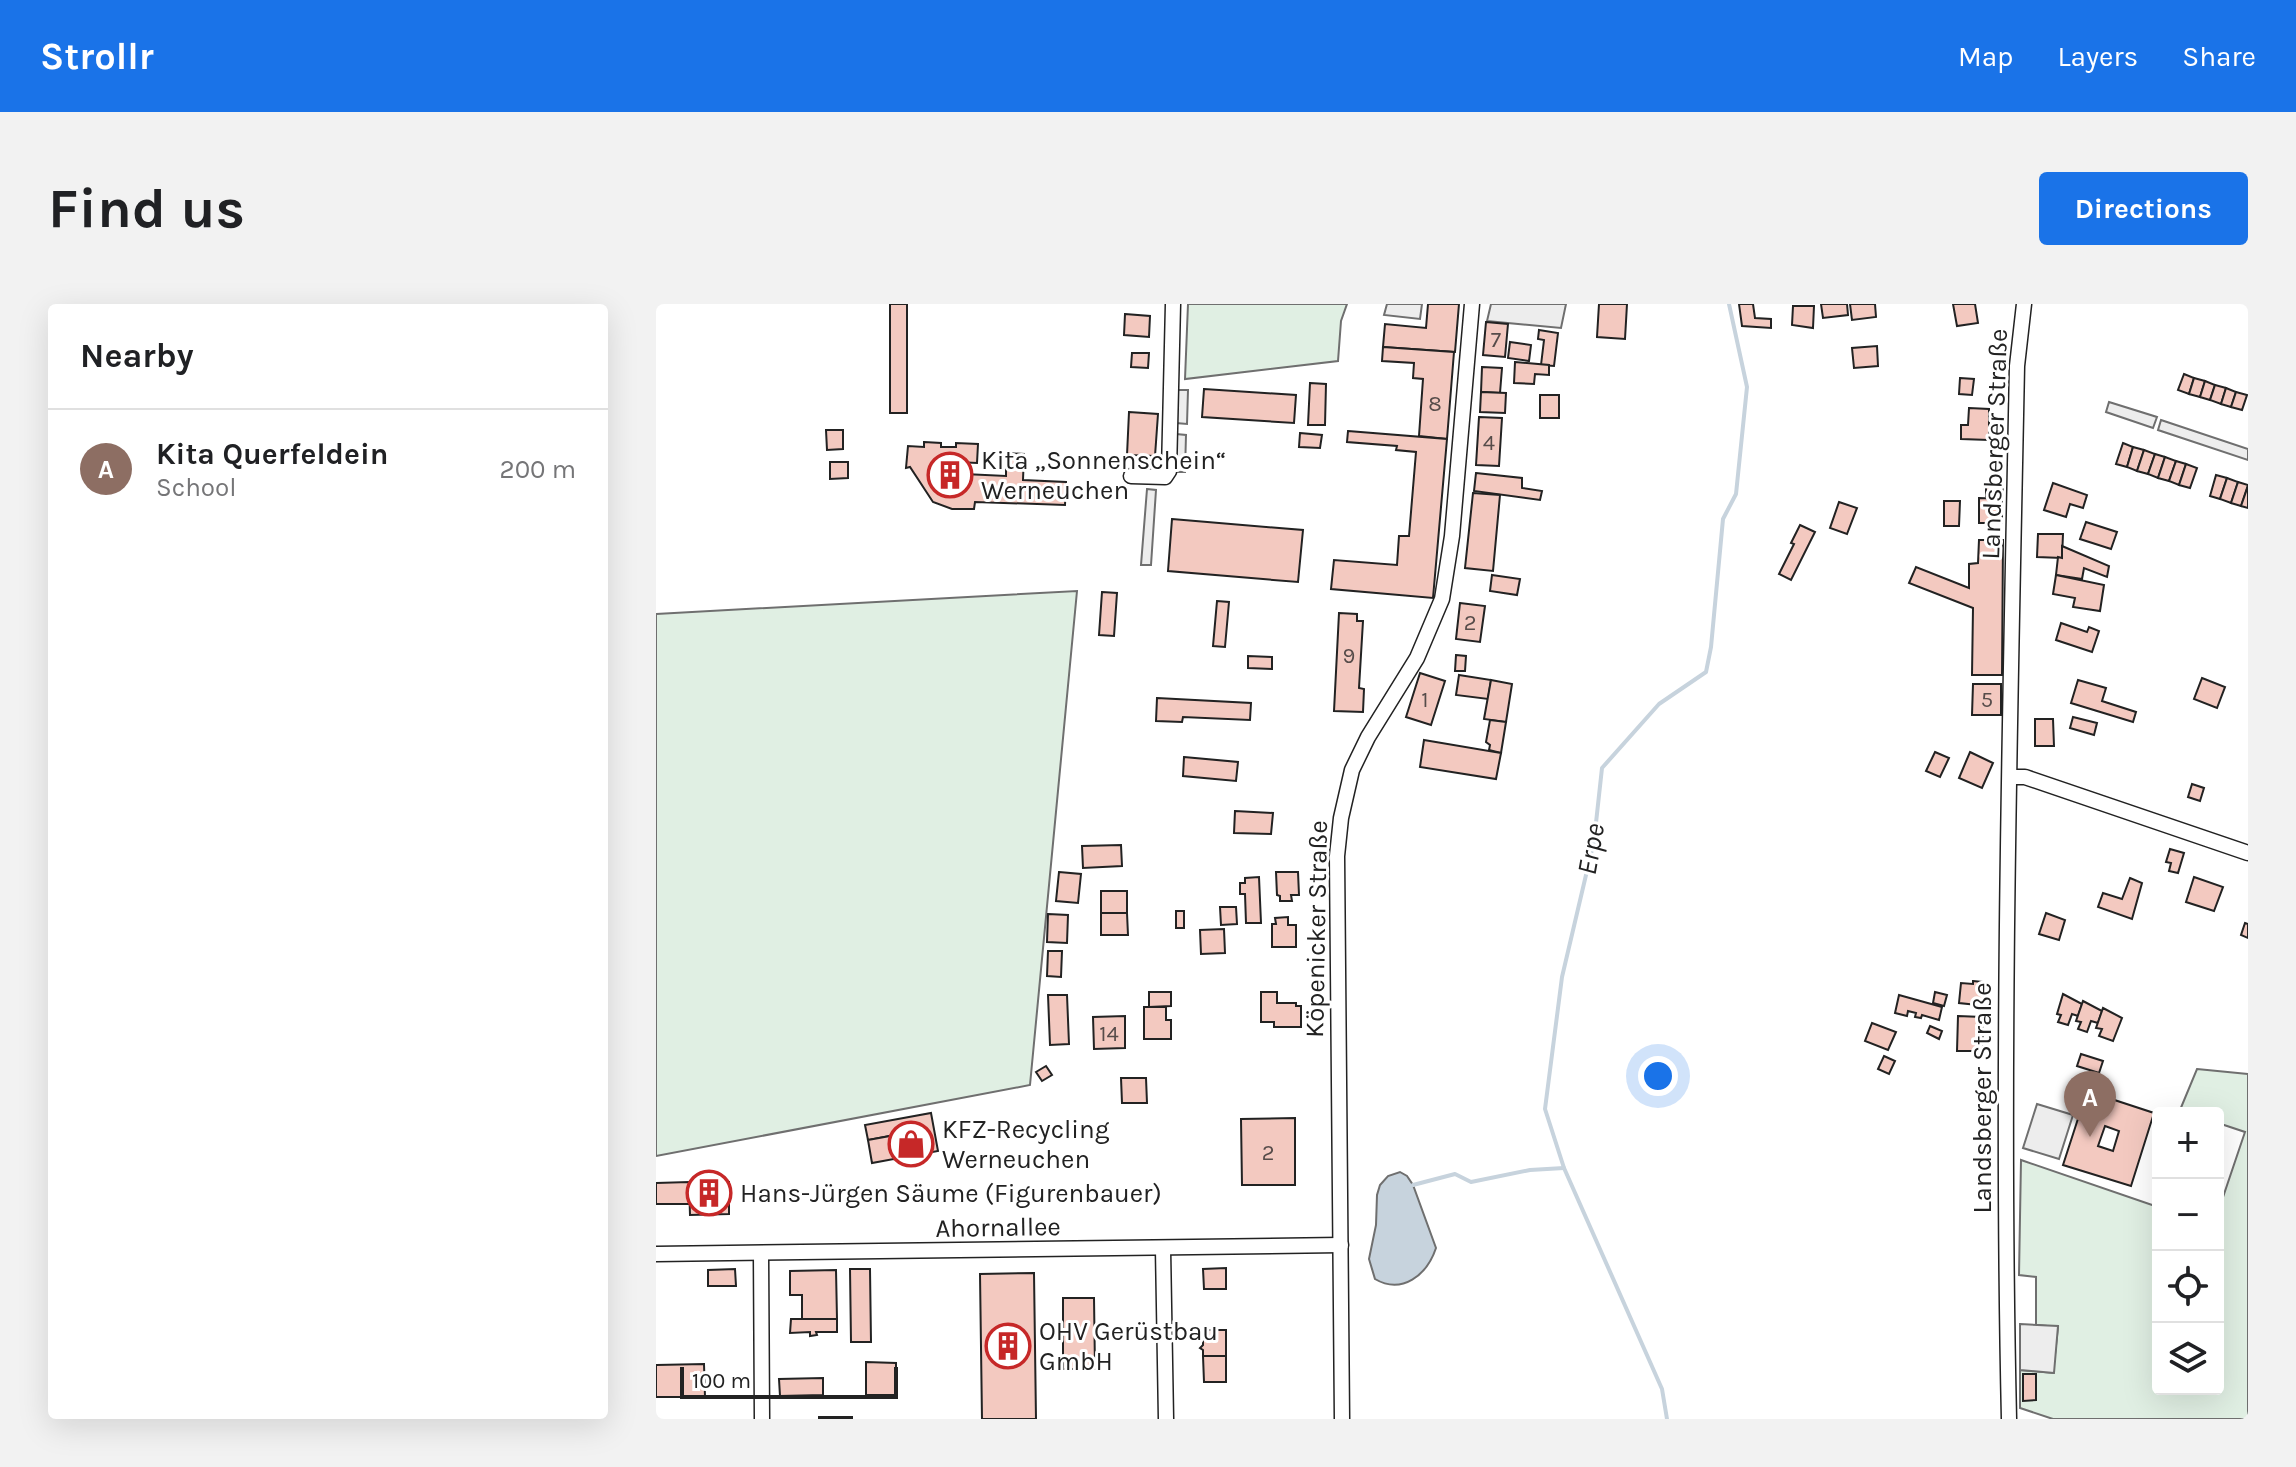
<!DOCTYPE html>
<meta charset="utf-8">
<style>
body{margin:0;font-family:Karla,sans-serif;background:#f2f2f2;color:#202124}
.controls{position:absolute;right:24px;bottom:24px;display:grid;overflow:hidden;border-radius:8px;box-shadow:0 8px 32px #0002}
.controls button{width:72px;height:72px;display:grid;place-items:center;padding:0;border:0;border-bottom:2px solid #e0e0e0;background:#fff;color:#202124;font:40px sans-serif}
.scale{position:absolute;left:24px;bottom:20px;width:218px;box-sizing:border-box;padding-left:8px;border:4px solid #222;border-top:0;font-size:22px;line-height:28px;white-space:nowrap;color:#222;-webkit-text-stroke:6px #fff;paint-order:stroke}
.you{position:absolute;left:1002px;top:772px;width:28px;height:28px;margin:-20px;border:6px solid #fff;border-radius:50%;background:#1a73e8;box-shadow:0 0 0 12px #1a73e833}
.badge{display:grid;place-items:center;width:52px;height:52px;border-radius:50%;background:#1a73e8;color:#fff;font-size:26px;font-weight:700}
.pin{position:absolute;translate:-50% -66px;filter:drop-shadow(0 2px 4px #0008)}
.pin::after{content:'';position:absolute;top:42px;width:28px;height:24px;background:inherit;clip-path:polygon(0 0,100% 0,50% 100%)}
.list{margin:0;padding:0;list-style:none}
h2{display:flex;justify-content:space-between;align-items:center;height:104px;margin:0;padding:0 32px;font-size:34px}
h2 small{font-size:26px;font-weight:400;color:#757577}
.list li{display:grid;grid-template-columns:52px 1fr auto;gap:24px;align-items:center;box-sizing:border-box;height:120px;padding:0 32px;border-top:2px solid #e0e0e0}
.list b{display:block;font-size:30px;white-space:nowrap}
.list p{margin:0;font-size:26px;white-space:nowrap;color:#757577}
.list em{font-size:26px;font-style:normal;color:#757577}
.icon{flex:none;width:44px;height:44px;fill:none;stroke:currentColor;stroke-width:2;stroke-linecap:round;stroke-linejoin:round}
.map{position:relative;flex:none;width:1592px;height:1115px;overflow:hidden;border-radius:8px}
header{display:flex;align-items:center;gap:48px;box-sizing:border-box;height:112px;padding:0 40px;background:#1a73e8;color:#fff}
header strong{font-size:38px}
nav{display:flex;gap:44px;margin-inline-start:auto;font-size:28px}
.intro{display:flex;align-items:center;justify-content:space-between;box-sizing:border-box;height:192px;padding:0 48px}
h1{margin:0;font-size:56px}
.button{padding:20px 36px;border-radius:8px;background:#1a73e8;color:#fff;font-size:28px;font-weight:700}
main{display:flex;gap:48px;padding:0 48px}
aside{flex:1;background:#fff;border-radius:8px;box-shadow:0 8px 32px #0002}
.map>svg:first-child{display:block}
.green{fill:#e0efe3;stroke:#6f6f6f;stroke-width:2}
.parking{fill:#ededed;stroke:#6f6f6f;stroke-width:2}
.water{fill:#c7d3dd;stroke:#6f6f6f;stroke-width:2}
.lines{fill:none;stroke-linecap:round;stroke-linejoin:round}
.stream{stroke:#c7d3dd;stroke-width:4}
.building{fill:#f3c9c0;stroke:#222;stroke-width:2;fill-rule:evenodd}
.minor-casing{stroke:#222;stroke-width:17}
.minor{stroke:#fff;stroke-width:14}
.labels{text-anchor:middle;stroke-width:6;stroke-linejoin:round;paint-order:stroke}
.number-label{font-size:22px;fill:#564c4a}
.street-label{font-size:26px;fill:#222;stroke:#fff}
.poi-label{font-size:26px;fill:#222;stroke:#fff;text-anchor:start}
.water-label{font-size:28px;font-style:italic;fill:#222;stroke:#fff}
</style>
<header>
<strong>Strollr</strong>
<nav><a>Map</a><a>Layers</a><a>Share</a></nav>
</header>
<div class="intro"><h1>Find us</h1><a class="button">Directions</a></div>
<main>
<aside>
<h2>Nearby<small></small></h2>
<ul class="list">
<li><span class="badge" style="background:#8d6e63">A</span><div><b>Kita Querfeldein</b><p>School</p></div><em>200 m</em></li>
</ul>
</aside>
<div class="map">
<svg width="1592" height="1115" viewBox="0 0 1592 1115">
<rect width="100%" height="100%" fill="#fff"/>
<g class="green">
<path d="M532,0H691L685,17L682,57L529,75Z"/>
<path d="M421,287L374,781L0,852V310Z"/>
<path d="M1541,765L1592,770V1115H1397L1364,1104V1066L1397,1069L1402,1023L1380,1021V973L1363,971L1365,856L1502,903V1085H1562V908L1589,828L1562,819V809H1532L1524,806Z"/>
</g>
<g class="parking">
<path d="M731,0H766L764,15L728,11Z"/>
<path d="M835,0H910L905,24L831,17Z"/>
<path d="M521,86H532L531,120L520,119Z"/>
<path d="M1453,98L1501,113L1497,124L1450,108Z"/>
<path d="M1505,116L1592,145V156L1502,126Z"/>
<path d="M520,130L530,131L529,168H519Z"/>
<path d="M491,185L500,186L495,261H485Z"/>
<path d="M1381,800L1417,811L1403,855L1367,844Z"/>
<path d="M1364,1020L1402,1022L1398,1069L1364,1066Z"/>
</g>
<path class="water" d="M744,868L751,872L757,881L780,944C771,971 746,991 719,975L713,955L720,921L721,891L724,881L732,872Z"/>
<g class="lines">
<g class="stream">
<path d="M757,881L799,870L815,878L874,866L908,864"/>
<path d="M1011,1115L1006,1085L908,864L889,805L906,673L938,537L946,464L1003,400L1050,368L1055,343L1067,215L1080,190L1091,83L1073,0"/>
</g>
</g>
<g class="building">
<rect x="234" y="0" width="17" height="109"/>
<path d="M772,0H803L799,48L727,43L729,20L770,24Z"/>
<path d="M943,0H971L969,35L941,33Z"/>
<path d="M1083,0H1097L1099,14L1115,15V24L1086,22Z"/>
<path d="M1165,0H1191L1192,11L1167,14Z"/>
<path d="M1194,0H1219L1220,13L1196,16Z"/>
<path d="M1297,0H1319L1322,19L1301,22Z"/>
<path d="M1137,2H1158L1157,24L1136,21Z"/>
<path d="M469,10L494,12L493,33L468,31Z"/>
<path d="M830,18L852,20L849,53L827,51Z"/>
<path d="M883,26L902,29L898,62L885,61L888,36L882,35Z"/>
<path d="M854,38L875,41L873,57L852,54Z"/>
<path d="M1221,42L1222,62L1198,64L1196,44Z"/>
<path d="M727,43L798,48L791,135L763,132L767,75L757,74L758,59L726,57Z"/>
<path d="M476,49H493L492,64L475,63Z"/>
<path d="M859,58L893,61V71L879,70L878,80L858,79Z"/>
<path d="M826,63L846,64L844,89L825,88Z"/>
<path d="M1528,70L1538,74L1533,90L1522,86Z"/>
<path d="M1304,74L1318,75L1316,91L1303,90Z"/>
<path d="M1538,74L1549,77L1544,93L1533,90Z"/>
<path d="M1549,77L1559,81L1554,96L1544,93Z"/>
<path d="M654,79L670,80L669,121H652Z"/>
<path d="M1559,81L1570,84L1565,100L1554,96Z"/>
<path d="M1570,84L1580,88L1575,103L1565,100Z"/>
<path d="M548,85L640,91L638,119L546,113Z"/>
<path d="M825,88L850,89L849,109L824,108Z"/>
<path d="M1580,88L1591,91L1586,106L1575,103Z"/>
<rect x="884" y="91" width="19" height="23"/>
<path d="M1313,104L1333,105V136L1305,135V121H1312Z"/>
<path d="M473,108L502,110L499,152L471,151Z"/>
<path d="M823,113L846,114L843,162L820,161Z"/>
<path d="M170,126H187V145L171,146Z"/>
<path d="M692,127L791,135L777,294L675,285L678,256L741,261L743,232H753L760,148L740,146L741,142L691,138Z"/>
<path d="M644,129L666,131L664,144L643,143Z"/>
<path d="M268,138L285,139V143H300V139L322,140L321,159L300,158L295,162L299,167L308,170L350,172V149L368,150L367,176L410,178L409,201L319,198L318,205H296L277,198L254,163L250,164L252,142L268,143Z"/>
<path d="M1467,139L1477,143L1471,163L1460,160Z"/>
<path d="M1477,143L1488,146L1481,167L1471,163Z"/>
<path d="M1488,146L1499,150L1492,170L1481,167Z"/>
<path d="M1499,150L1509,153L1502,174L1492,170Z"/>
<path d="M1509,153L1520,157L1513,177L1502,174Z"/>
<path d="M1520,157L1530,160L1523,181L1513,177Z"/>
<path d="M174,158H192V174L174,175Z"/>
<path d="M1530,160L1541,164L1534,184L1523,181Z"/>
<path d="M820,169L866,174V184L886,187L884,196L818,187Z"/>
<path d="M1560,171L1571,174L1564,195L1554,192Z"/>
<path d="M1571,174L1582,178L1575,199L1564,195Z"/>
<path d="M1330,178L1347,179L1346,195L1330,194Z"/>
<path d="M1582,178L1592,181L1585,202L1575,199Z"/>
<path d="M1397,179L1431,191L1427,204L1414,200L1410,213L1388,206Z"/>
<path d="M1592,182V204L1585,202Z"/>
<path d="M817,189L844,191L837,267L809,264Z"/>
<path d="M1323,194L1346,195V219H1323Z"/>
<path d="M1288,197H1304L1303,222H1288Z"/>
<path d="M1183,198L1201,204L1191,230L1174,224Z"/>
<path d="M516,215L647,226L642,278L512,267Z"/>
<path d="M1430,218L1461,228L1455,245L1424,235Z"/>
<path d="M1144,221L1159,228L1135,276L1123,270L1138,240L1135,239Z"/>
<path d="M1382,230H1407L1406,254L1381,253Z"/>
<path d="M1323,236H1347L1346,371H1316L1317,304L1253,279L1260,263L1313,284V260L1322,259Z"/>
<path d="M1406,242L1453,262L1451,273L1428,264L1426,275L1400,271L1402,253L1406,254Z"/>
<path d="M836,271L864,275L861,291L834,287Z"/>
<path d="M1400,271L1448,281L1444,307L1417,303L1419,294L1397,290Z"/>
<path d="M446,288L461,289L458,332L443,331Z"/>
<path d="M561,297L573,298L569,343L557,342Z"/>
<path d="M804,299L829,302L824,338L800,335Z"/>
<path d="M683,309L701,310V317H707L703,384L708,385L707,408L678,407Z"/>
<path d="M1405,319L1431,328L1433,323L1443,327L1436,348L1400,336Z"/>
<path d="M800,351L810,352L809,367H799Z"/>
<path d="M592,352L616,353V365L592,364Z"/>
<path d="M764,369L789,377L775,421L750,413Z"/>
<path d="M803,371L835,376L832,395L800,391Z"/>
<path d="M1546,374L1569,383L1561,404L1538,395Z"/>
<path d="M835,376L856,380L850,418L828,415Z"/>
<path d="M1422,376L1450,384L1446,397L1480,408L1477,418L1415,399Z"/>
<path d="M1317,380H1345V411H1316Z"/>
<path d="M501,394L595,399L594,416L527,413L526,418L500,417Z"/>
<path d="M1417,413L1441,419L1438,431L1414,424Z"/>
<path d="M1379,415H1397L1398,442H1379Z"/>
<path d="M834,416L850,418L845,449L833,446L834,441L830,438Z"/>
<path d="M768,436L845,449L840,475L764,463Z"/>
<path d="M1279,448L1293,454L1284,473L1270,467Z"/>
<path d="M1314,448L1337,459L1326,484L1303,474Z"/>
<path d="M528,453L582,458L580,477L527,472Z"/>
<path d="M1536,480L1548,484L1544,497L1532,493Z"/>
<path d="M579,507L617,509L615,530L578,529Z"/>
<path d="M465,541L466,562L427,564L426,542Z"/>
<path d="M1514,545L1528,549L1522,569L1513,567L1515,559L1510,558Z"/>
<path d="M403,568L425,570L422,599L400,597Z"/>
<path d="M620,568H642L643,591H635L636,597H624V592L621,591Z"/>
<path d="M603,573L605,619H590L589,590H584V579H589V574Z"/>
<path d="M1538,573L1567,583L1558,607L1530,598Z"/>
<path d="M1474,574L1486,579L1476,615L1442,603L1447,589L1466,595Z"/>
<rect x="445" y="587" width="26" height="22"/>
<path d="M564,603H580L581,620L565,621Z"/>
<rect x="520" y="607" width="8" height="17"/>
<path d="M445,609H471L472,631H445Z"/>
<path d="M1390,609L1409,616L1403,636L1383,630Z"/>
<path d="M392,610L412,611L411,639L391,638Z"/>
<path d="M632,613V621H640V643H616V620H620L619,614Z"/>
<path d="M1589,619L1592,620V634L1585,631Z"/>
<path d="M568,625L569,649L545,650L544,626Z"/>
<path d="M392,647H406L405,673L391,672Z"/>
<path d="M1317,677L1326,678V682H1333L1331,702L1303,699L1305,679L1317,680Z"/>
<path d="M493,688H515V702L493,703Z"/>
<path d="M605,688H621V699H640V702H645V723H618V718H605Z"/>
<path d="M1279,688L1291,691L1288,702L1277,699Z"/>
<path d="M1407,690L1426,700L1422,712L1416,710L1412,721L1402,718L1405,711L1401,710Z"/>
<path d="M392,691H411L413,740L394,741Z"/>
<path d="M1243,691L1286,703L1283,716L1266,711L1265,714L1259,713L1260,709L1252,707L1251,712L1239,709Z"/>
<path d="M1427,697L1446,707L1442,719L1435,717L1431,728L1422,725L1425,718L1420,717Z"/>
<path d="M488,703H510V716H515V735H488Z"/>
<path d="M1447,704L1466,714L1457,737L1443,732L1446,725L1440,724Z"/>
<path d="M469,712V744L438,745L437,713Z"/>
<path d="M1302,712L1326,713L1327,747H1301Z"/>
<path d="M1216,719L1240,728L1232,746L1209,737Z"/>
<path d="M1274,722L1286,727L1283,735L1271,729Z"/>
<path d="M1425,750L1447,757L1443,769L1421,762Z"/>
<path d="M1228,752L1239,757L1233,770L1222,765Z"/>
<path d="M390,762L396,771L386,777L380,768Z"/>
<path d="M465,774H490L491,799H466Z"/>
<path d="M1431,787L1498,809L1475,882L1407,861ZM1449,822L1463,827L1457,847L1442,842Z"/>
<path d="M275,809L282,847L238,855L234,832L212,836L209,821Z"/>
<path d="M639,814V881H586L585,815Z"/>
<path d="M234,832L238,855L216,859L212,836Z"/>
<path d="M33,878L34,900H0V879Z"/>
<path d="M33,878H73V910L34,911Z"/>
<path d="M570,964V985H548L547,965Z"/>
<path d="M79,965L80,982H52V966Z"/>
<path d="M194,965H214L215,1038H195Z"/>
<path d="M180,966L181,1015H146V991H134V967Z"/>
<path d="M378,969L380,1115H326L324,970Z"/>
<path d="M407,994H438L439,1065H407Z"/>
<path d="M135,1015H181V1028H160L161,1031L154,1032V1028L134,1029Z"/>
<path d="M547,1026H570V1052H547V1046L544,1044L547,1041Z"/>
<path d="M547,1052H570V1078H548Z"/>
<path d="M210,1058L240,1059V1091H210Z"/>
<path d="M48,1060L49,1093H0V1061Z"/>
<path d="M1367,1070H1380V1096L1367,1097Z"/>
<path d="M167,1074V1091L124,1092L123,1075Z"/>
<rect x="163" y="1113" width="33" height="2"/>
</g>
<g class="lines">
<g class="minor-casing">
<g id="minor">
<path d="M475,172L509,173L513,167L517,0"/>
<path d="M1354,473H1369L1592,549"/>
<path d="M507,945L510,1115"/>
<path d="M105,949L106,1115"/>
<path d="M0,950L685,941"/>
<path d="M686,1115L681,552L685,514L696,466L712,433L761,354L786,295L796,232L816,0"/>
<path d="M1353,1115C1345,764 1354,413 1361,62L1368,0"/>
</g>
</g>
<use href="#minor" class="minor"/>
</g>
<defs>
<g id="building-ring" transform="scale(2.3)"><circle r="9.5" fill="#fff" stroke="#c62828" stroke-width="1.5"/><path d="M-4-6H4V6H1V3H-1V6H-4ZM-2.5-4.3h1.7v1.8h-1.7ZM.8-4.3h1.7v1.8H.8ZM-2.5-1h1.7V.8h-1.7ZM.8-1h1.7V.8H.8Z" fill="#c62828"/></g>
<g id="shop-ring" transform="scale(2.3)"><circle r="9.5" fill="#fff" stroke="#c62828" stroke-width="1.5"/><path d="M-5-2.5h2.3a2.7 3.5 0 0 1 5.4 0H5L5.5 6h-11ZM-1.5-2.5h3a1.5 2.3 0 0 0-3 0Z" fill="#c62828"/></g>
</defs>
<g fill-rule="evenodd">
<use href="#building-ring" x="294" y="171"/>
<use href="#shop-ring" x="255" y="840"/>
<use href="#building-ring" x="53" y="889"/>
<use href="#building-ring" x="352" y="1042"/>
</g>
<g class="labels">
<g class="number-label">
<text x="840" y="43">7</text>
<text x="779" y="107">8</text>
<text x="833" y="146">4</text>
<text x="814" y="326">2</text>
<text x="693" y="359">9</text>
<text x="769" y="403">1</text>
<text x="1331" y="403">5</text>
<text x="453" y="737">14</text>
<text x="612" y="856">2</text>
</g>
<g class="street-label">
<text transform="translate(1338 140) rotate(-88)" y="9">Landsberger Straße</text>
<text transform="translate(660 625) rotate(-89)" y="9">Köpenicker Straße</text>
<text transform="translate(1326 794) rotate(-90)" y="9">Landsberger Straße</text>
<text transform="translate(342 923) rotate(-1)" y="9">Ahornallee</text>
</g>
<g class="poi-label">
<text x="325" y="165">Kita „Sonnenschein“<tspan x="325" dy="30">Werneuchen</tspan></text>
<text x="286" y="834">KFZ-Recycling<tspan x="286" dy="30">Werneuchen</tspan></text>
<text x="84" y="898">Hans-Jürgen Säume (Figurenbauer)</text>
<text x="383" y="1036">OHV Gerüstbau<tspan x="383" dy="30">GmbH</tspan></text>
</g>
<g class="water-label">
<text transform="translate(934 545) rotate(-80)" y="10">Erpe</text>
</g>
</g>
</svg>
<div class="controls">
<button>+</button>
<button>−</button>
<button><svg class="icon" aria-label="locate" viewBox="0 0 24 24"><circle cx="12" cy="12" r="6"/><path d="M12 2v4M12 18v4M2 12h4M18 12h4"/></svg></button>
<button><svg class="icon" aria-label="layers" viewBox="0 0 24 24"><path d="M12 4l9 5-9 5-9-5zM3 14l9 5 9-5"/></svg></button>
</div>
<div class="scale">100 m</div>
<div class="you"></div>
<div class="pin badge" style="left:1434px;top:833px;background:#8d6e63">A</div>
</div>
</main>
